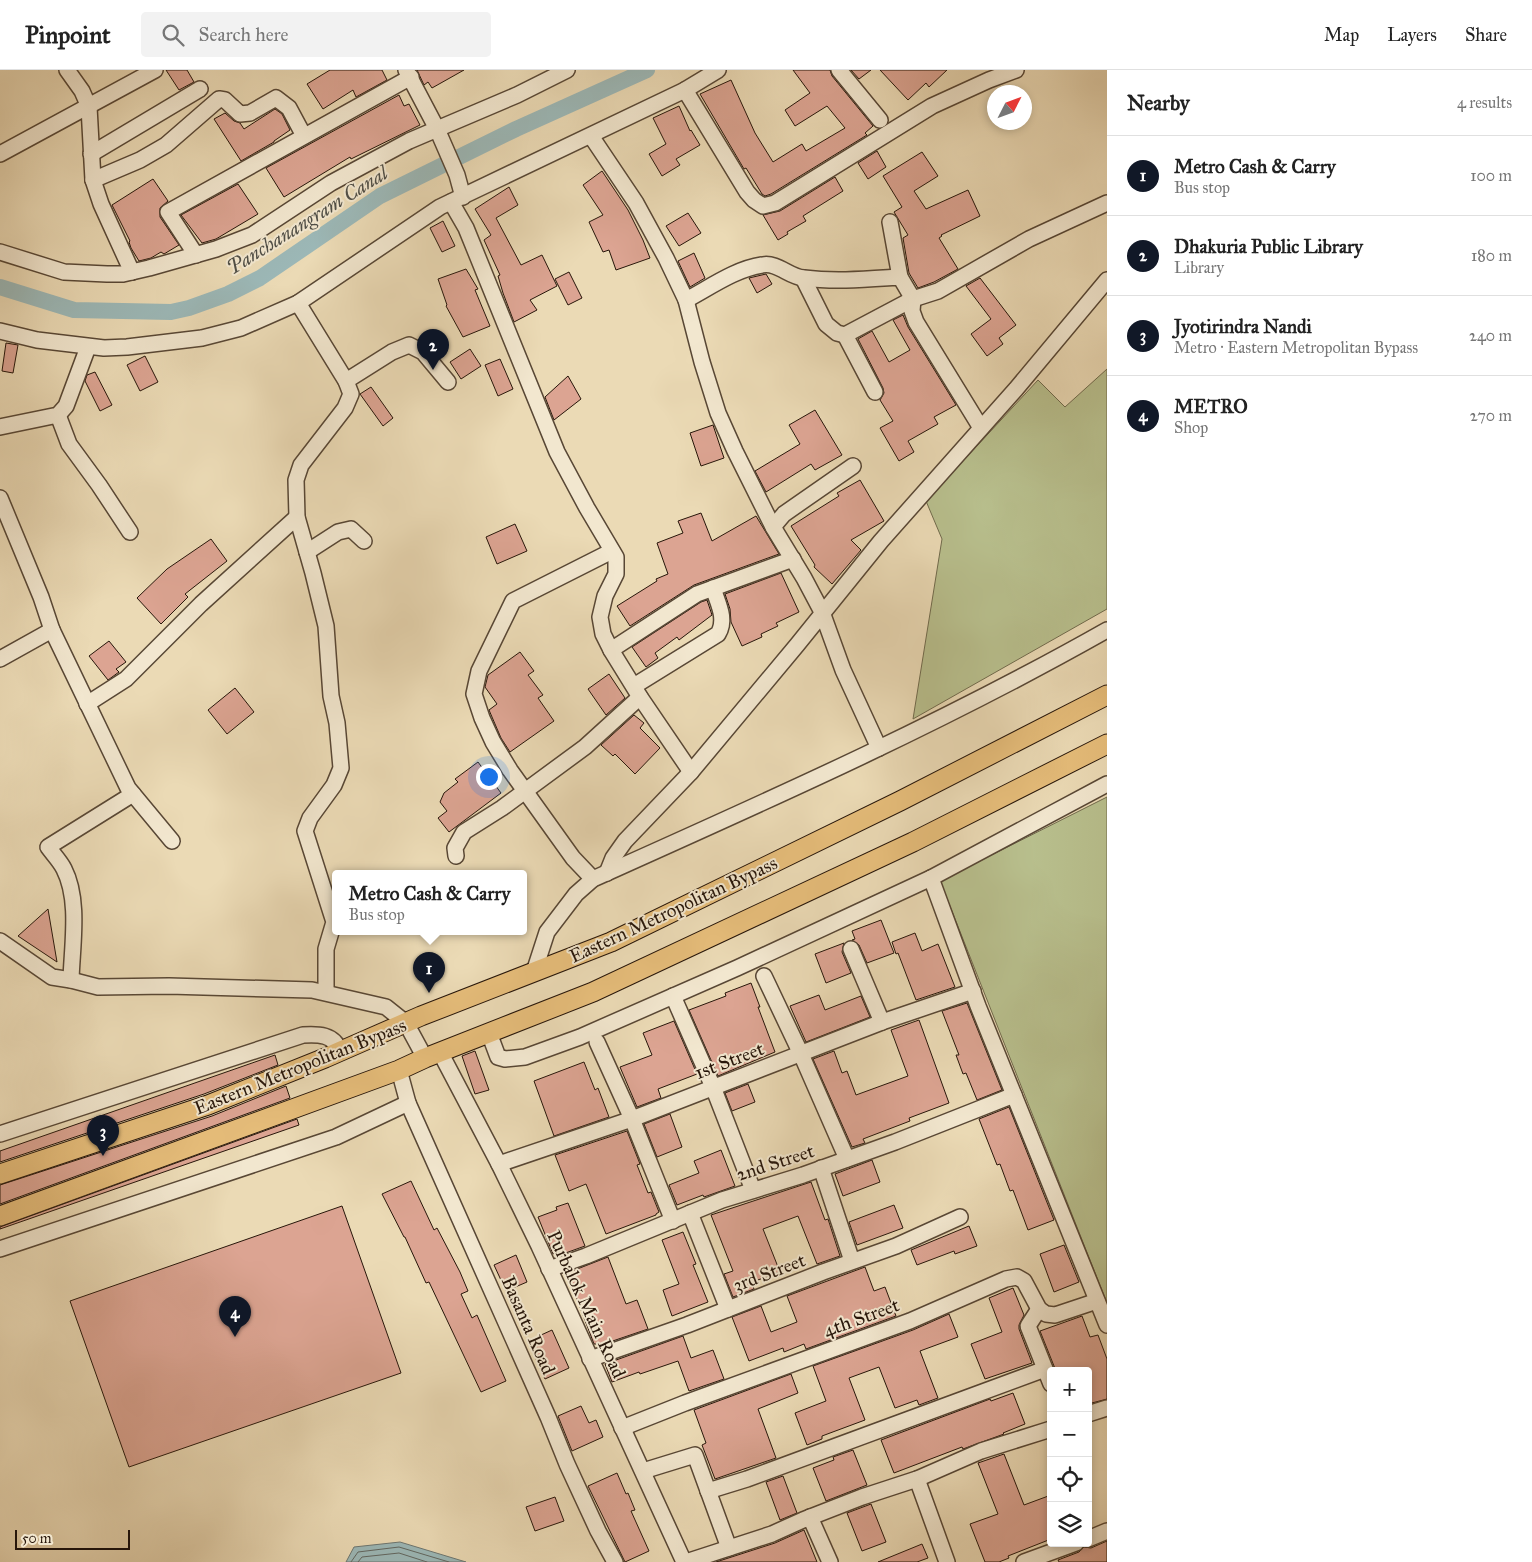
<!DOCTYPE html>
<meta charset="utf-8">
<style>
body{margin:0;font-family:"IM FELL Great Primer",serif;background:#f2f2f2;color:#222}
.controls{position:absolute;right:15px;bottom:15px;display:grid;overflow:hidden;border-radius:5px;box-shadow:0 2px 8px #0003}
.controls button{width:45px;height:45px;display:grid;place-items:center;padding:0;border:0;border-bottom:1px solid #e0e0e0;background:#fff;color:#222;font:25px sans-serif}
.compass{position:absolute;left:987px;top:15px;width:45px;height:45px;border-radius:50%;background:#fff;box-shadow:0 2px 8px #0003;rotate:48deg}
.scale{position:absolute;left:15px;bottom:12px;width:115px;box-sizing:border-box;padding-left:5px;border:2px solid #27160a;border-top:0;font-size:14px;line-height:18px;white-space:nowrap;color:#27160a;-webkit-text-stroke:4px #f2e7cf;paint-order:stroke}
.you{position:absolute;left:488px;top:706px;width:18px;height:18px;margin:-12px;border:4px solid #fff;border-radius:50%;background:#1a73e8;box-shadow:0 0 0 8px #1a73e833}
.badge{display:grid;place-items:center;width:32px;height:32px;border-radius:50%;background:#111827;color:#fff;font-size:16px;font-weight:700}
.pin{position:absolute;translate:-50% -41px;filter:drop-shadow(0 1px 2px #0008)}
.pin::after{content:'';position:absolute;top:26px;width:18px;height:15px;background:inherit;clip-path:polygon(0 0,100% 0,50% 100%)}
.popup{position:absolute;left:332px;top:800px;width:195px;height:65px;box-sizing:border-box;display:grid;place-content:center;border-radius:5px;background:#fff;filter:drop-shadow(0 1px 4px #0005);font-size:16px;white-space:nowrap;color:#767676}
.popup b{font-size:19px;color:#222}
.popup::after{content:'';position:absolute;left:50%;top:100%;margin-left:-10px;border:10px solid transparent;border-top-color:#fff}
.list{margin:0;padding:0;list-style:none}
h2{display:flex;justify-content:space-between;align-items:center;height:65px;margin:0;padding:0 20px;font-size:21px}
h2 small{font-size:16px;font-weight:400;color:#767676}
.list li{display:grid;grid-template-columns:32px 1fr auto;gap:15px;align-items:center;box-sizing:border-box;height:80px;padding:0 20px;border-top:1px solid #e0e0e0}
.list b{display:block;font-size:19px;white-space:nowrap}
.list p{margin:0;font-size:16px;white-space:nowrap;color:#767676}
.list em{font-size:16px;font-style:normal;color:#767676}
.icon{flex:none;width:28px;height:28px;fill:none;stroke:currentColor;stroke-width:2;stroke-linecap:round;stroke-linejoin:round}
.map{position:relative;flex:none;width:1107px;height:1492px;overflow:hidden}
header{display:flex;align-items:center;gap:30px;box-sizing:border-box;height:70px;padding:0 25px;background:#fff;border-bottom:1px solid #e0e0e0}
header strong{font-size:24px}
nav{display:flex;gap:28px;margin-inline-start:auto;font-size:18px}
.search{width:350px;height:45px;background:#f2f2f2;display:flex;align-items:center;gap:12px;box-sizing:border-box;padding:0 18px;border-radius:5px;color:#767676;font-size:19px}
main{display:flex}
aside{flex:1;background:#fff}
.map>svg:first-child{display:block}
.green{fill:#b8bf8d;stroke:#706a4c}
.water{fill:#9cb8b7;stroke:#6d7772}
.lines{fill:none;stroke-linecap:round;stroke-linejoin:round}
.shore{stroke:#626760;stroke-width:1}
.canal{stroke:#9cb8b7;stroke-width:16}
.building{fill:#dca492;stroke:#27160a}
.minor-casing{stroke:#584735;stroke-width:18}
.major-casing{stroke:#27160a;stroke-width:21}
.minor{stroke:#f2e7cf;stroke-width:15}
.major{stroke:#e6bd7a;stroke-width:19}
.labels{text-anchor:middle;stroke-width:4;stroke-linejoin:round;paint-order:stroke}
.street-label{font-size:19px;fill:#27160a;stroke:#f2e7cf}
.water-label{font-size:20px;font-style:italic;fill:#504f47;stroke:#f2e7cf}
</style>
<header>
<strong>Pinpoint</strong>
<div class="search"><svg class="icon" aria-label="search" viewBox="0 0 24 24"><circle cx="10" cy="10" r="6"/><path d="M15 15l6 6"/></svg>Search here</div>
<nav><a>Map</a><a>Layers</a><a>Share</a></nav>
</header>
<main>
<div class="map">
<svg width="1107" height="1492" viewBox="0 0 1107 1492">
<rect width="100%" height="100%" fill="#ebdab5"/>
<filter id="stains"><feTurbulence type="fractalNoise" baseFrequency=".004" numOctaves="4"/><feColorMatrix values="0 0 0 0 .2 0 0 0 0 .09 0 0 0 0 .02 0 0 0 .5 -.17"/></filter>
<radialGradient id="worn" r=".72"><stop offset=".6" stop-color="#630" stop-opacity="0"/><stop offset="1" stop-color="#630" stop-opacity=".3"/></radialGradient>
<g class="green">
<path d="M1107,299V539L913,649L942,469L926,431L1038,310L1065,337Z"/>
<path d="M1107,727V1233L940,811Z"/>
</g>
<path class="water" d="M400,1472L466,1492H346L354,1477Z"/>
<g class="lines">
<g class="shore">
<path d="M351,1492L358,1482L399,1477L449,1492"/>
<path d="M358,1492L362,1487L399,1483L427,1492"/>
</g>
<path class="canal" d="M0,217L74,240L171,242L189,238L228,224L260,208L380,126L516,59L647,0"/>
</g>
<g class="building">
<path d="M166,0H187L194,12L179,20Z"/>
<path d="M330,0H382L387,10L356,27L353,20L323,39L307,14Z"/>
<path d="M417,0H464L432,18L428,12L424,15Z"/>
<path d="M793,0H830L832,6L873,56L865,63L867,65L771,124L765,126L762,124L746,98L744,99L700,24L731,10L755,63L773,92L802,74L806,81L845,58L827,36L795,56L785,40L810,23Z"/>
<path d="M851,0H871L859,9Z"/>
<path d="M880,0H947L929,17L926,13L908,30Z"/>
<path d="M399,25L404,36L409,34L420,55L351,89L350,87L284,127L266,98Z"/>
<path d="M679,36L690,61L691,60L700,75L676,89L680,95L662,106L649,84L666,74L653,48Z"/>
<path d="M275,39L282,44L290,60L274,71V72L241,91L214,49L225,43L234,51L240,53L244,59Z"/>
<path d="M877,81L886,97L868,109L858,93Z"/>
<path d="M922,82L938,106L914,121L926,139L968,120L980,146L941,165L942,166L939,168L958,199L934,212L918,218L909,203L903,168L908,165L894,142L902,137L883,106Z"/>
<path d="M602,101L628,140L643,170L650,188L616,200L609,180L603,182L589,152L603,145L583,115Z"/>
<path d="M835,107L843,121L803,146L806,151L787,162L788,164L778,170L763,145L780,141Z"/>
<path d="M153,109L168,131L160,138V147L179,175L164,184L161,182L151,188L139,191L131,178L129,172L130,171L112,135Z"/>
<path d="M238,114L258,144L216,169L202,173L181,145Z"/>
<path d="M509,117L518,135L496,148L521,195L542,185L557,216L530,230L537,240L514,252L503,223L498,206L500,205L484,170L491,165L475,139Z"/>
<path d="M688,143L701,163L679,176L666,156Z"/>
<path d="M443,151L455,176L442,182L430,158Z"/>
<path d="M694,183L705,208L690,217L678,191Z"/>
<path d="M466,199L478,219L475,220L490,256L463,267L446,236L447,235L438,209Z"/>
<path d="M569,202L582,228L568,235L555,209Z"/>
<path d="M766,204L772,214L757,223L749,208Z"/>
<path d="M980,208L1016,255L999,268L1003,274L987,286L971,264L991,249L966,216Z"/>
<path d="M903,245L908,257L956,335L934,347L938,354L908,371L914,382L899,391L880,358L893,351L880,330L884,323L883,318L858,269L872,261L889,292L910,280L893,250Z"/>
<path d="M6,273L18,275L13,303L2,301Z"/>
<path d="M470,279L481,296L461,309L450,292Z"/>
<path d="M145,286L158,312L140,321L127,295Z"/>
<path d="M500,289L513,319L498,326L485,295Z"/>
<path d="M95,302L112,335L100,341L85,311L87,305Z"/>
<path d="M568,306L581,329L554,350L545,327Z"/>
<path d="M371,317L393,348L383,356L360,324Z"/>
<path d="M815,340L842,385L815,400L811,394L766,422L755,401L800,374L789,355Z"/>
<path d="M713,355L724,388L701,396L690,363Z"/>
<path d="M860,410L884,451L851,470L861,480L832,514L814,497L815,495L791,456L839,426L837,423Z"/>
<path d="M701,443L712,471L756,446L779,484L694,515L630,556L617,536L657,511L656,509L668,504L657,473L683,463L678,451Z"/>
<path d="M515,454L527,481L497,494L486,467Z"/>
<path d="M211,469L227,491L185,524L188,527L161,554L137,528L167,499Z"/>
<path d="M781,503L799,542L776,553L778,556L761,564L762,567L742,576L731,552L730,539L725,524Z"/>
<path d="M707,530L712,545L679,570L677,567L655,583L658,588L646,597L632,577L701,532Z"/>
<path d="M109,571L126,592L116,599L119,602L108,610L89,586Z"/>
<path d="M520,582L534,601L528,605L543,625L538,628L554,651L510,682L501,668L489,640L497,634L485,617L488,605Z"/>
<path d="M609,604L625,628L606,645L588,619Z"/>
<path d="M235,618L254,642L227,664L208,640Z"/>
<path d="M634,645L644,653L640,658L660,678L635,704L615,684L613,686L601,675Z"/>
<path d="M478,692L501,723L449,762L438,748L447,741L440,732L444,723L458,712L455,709Z"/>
<path d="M48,839L57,892L18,866Z"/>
<path d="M881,850L894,883L867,893L859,875L852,870L855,869L852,861Z"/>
<path d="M915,863L922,881L938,874L955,917L916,930L898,883L896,884L892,872Z"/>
<path d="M844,873L842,882L851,903L826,913L815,884Z"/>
<path d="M751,913L760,937H758L775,982L718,1006L689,940L726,926L725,923Z"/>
<path d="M819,925L825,940L861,926L870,947L806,972L790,936Z"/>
<path d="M967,933L1002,1020L977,1030L966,1003L963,1004L956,985H959L942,941Z"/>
<path d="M919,950L949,1033L909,1048L910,1051L863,1069L865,1073L852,1077L813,989L834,981L842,1003L847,1001L856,1025L908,1006L891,960Z"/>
<path d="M674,951L697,1004L658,1019L661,1028L637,1037L620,997L652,985L643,963Z"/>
<path d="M475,981L489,1020L475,1024L462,986Z"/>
<path d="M275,985L278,995L204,1024L0,1092V1081Z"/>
<path d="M584,992L595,1020L598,1018L609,1047L554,1066L534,1011Z"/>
<path d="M748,1014L755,1032L732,1041L725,1023Z"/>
<path d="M286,1016L290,1028L0,1134V1115L212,1046Z"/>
<path d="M1009,1037L1054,1150L1028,1160L1013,1120L1010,1121L1000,1094L997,1095L979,1049Z"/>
<path d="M670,1044L682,1077L657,1087L644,1054Z"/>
<path d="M297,1049L299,1055L0,1159V1157Z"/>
<path d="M627,1061L640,1094L637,1095L648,1123L651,1122L659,1142L656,1144V1145L606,1164L586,1114L569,1121L555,1085Z"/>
<path d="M721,1080L735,1116L704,1127L703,1125L677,1135L669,1115L699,1103L694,1091Z"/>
<path d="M872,1090L880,1112L843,1126L835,1104Z"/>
<path d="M411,1111L434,1160L437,1158L460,1202L468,1221L461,1224L472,1248L477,1245L506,1311L481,1322L429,1212L426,1213L405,1167H404L382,1124Z"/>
<path d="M811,1112L825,1150L828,1149L840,1186L817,1194L798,1146L763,1159L780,1202L755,1211L756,1214L753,1216L754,1219L733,1227L724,1204L733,1201L711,1145Z"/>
<path d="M568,1133L585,1176L560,1185L559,1181L553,1184L538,1147L557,1140L556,1137Z"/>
<path d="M894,1135L903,1158L857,1175L849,1152Z"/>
<path d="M342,1136L401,1303L129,1397L70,1231Z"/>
<path d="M969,1156L977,1176L955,1184L954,1181L917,1195L911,1180Z"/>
<path d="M683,1162L696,1194L693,1195L708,1232L672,1246L663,1220L679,1214L662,1170Z"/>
<path d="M1064,1175L1079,1212L1054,1222L1040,1184Z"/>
<path d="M516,1185L527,1212L506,1221L494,1195Z"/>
<path d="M608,1187L626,1234L637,1230L648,1259L598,1276L597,1274H594L567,1203Z"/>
<path d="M865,1197L874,1221L885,1217L896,1246L806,1279L804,1274L784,1282L783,1278L749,1291L732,1247L761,1236L771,1262L797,1252L787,1226Z"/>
<path d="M1013,1218L1024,1245L1019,1255V1259L1032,1293L985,1309L971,1274L1002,1262L989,1228Z"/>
<path d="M949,1244L958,1267L920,1281L938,1328L919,1335L917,1330L895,1338L879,1297L849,1308L865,1350L822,1366V1369L807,1375L795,1343L826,1331L813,1296L913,1260Z"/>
<path d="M1082,1246L1090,1267L1098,1265L1107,1289V1329L1088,1334V1301H1056L1040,1261Z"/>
<path d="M552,1260L569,1298L545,1309L528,1271Z"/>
<path d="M683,1266L691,1288L713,1280L724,1309L689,1321L678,1291L640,1304L639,1302L612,1312L605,1294Z"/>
<path d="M791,1304L798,1323L758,1339L776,1388L715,1409L702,1375L706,1373L694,1340Z"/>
<path d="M1013,1323L1025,1354L1003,1363L1004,1364L963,1379L962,1377L894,1403L881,1370L990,1329L991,1331Z"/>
<path d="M581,1336L589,1353L596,1350L603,1367L572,1381L558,1346Z"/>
<path d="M853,1380L867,1415L826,1431L813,1398L834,1390L833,1387Z"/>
<path d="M1004,1384L1024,1435L1051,1425V1469L1008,1486L1009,1488L999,1492H985L970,1454L998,1444L978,1393Z"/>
<path d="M617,1403L626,1424L628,1423L635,1440L631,1441L649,1481L625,1492L588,1416Z"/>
<path d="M783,1406L797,1443L780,1450L766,1412Z"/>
<path d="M555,1427L564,1451L535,1461L526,1437Z"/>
<path d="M871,1434L886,1472L862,1481L847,1443Z"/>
<path d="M804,1460L817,1492H716L775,1473Z"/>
<path d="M1107,1471V1492H1059L1058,1490L1079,1482L1084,1477L1091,1478Z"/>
<path d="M922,1474L928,1488L917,1492H878Z"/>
</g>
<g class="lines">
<g class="minor-casing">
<g id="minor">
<path d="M67,0L82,21L89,37L93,110L101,134L132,202"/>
<path d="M406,0L437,59L457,105L463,127"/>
<path d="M839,0L880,50"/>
<path d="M685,20L747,122L754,130L763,136L775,133L932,36L989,10L1016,0"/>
<path d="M591,66L636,133L666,188L686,230L702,292L718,343L735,381L773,457L804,508L822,542L843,600L879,678"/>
<path d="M0,84L155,0"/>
<path d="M91,84L200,19"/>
<path d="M93,110L140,90L166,75L219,29L225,30L240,44L250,43L276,28L289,38L304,66"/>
<path d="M451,132L466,158L557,382L587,438L616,487V504L605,526L600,547L603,564L611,580L640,627L691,702"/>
<path d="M890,152L900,207"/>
<path d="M0,182L64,202L107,204H123L149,198L216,179L252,165L331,113L409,71L517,25L567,0"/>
<path d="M196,185L168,142L411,7"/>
<path d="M803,208L826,254L837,263L845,265L913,229"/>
<path d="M913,229L912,241L916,252L981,358"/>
<path d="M686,230C709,218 735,199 762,195C778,192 789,207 804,208C836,212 868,209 900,207L913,229L938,221L1029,169L1107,133"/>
<path d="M298,233L346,311L351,324L345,338L301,395L296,410L297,447L313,503L326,556L331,626L337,653L341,698L334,715L310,748L305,761L334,852L326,879V922"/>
<path d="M0,261L37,270L104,278L127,277L202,268L241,258L298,233L440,137L685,20L718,0"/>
<path d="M845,265L875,322"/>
<path d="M346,311L392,282L409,275L423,282L448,312"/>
<path d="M58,345L69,374L99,415L130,462"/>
<path d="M0,357L58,345L66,336L88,277"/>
<path d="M0,428L41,527L52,560L128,718L172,771"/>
<path d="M773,457L784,444L853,396"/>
<path d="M307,482L338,462L351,459L364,471"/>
<path d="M611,580L697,524L793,489"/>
<path d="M0,589L52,560"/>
<path d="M634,616L718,564C727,549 718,534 713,518"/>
<path d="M87,634L126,609L201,534L297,447"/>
<path d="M456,786L455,778L464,762L502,738L585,677L640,627"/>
<path d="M607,803L613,788L625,771L691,702L797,575L881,471L1016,319L1107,210"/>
<path d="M931,808L978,936L1107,1255"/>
<path d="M593,809L573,788L510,700L493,672L482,648L474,624L479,601L513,531L612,481"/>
<path d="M0,871L52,907L71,910L98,917L169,916L312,920L386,937L406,953L425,988"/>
<path d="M851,879L882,952"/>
<path d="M534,902L547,862L576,824L593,809C767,731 941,654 1107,560"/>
<path d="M764,906L801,984L847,1089"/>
<path d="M71,910C72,875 80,830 64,799C60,791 53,784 48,777L133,724"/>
<path d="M673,926L713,1017L753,1120"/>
<path d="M489,963L498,987L505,989L525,987L580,967L737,898L931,808L1107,714"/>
<path d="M597,972L632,1049L673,1151"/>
<path d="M440,982L499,1094L539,1176L684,1492"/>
<path d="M399,1000L408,1033L548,1347L567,1394L598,1461L615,1492"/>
<path d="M0,1064L303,965C318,964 334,964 340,981"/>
<path d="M499,1094L632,1049L882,952L973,921"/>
<path d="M821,1098L852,1191"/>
<path d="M690,1143L728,1239"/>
<path d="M0,1179L336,1067L408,1033"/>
<path d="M549,1199L586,1186L722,1130L803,1105L895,1072L1014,1025"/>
<path d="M1039,1239L1028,1256L1051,1314"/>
<path d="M590,1289L687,1255L823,1202L896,1176L960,1147"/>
<path d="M1088,1344L1107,1338"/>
<path d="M622,1358L685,1333L910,1251L1006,1209L1017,1207L1024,1211L1039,1239L1046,1244L1055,1245L1097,1231"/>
<path d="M643,1401L695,1385L729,1478"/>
<path d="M917,1409L947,1492"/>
<path d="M708,1421L747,1409L1045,1299"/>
<path d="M810,1447L830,1492"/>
<path d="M1088,1469L1107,1461"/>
<path d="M686,1492L772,1464L803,1450L862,1427L917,1409L981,1381L1051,1359"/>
<path d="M1024,1492L1076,1473"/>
</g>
</g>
<g class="major-casing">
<g id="major">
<path d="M0,1104L208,1035L325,988L421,946L611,872L900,731L1107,625"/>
<path d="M0,1146L399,1000L425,988L593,922L913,772L1107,674"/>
</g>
</g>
<use href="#minor" class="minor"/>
<use href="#major" class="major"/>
</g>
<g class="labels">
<g class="street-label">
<text transform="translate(673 839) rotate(-25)" y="7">Eastern Metropolitan Bypass</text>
<text transform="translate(729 990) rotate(-21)" y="7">1st Street</text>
<text transform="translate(300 996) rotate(-22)" y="7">Eastern Metropolitan Bypass</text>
<text transform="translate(775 1092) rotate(-18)" y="7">2nd Street</text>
<text transform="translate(769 1202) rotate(-21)" y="7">3rd Street</text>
<text transform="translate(587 1234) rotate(65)" y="7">Purbalok Main Road</text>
<text transform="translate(861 1247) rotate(-20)" y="7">4th Street</text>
<text transform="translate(529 1255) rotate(66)" y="7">Basanta Road</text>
</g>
<g class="water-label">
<text transform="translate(307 150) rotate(-32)" y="7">Panchanangram Canal</text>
</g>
</g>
<rect width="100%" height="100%" filter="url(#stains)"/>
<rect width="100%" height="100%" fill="url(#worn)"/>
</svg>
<div class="controls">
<button>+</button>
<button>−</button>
<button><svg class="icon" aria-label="locate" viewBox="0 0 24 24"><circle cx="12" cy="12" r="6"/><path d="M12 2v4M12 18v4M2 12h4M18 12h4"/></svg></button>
<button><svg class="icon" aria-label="layers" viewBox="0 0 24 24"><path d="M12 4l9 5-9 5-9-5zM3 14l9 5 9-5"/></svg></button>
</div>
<svg class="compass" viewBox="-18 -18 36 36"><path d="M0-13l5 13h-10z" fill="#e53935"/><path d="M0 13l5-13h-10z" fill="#767676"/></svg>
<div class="scale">50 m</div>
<div class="you"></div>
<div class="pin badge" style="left:429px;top:923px">1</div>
<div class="popup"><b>Metro Cash &amp; Carry</b>Bus stop</div>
<div class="pin badge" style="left:433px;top:300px">2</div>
<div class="pin badge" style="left:103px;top:1086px">3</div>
<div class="pin badge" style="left:235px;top:1267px">4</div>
</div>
<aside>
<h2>Nearby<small>4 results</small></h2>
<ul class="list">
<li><span class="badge">1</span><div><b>Metro Cash &amp; Carry</b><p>Bus stop</p></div><em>100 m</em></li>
<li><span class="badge">2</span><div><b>Dhakuria Public Library</b><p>Library</p></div><em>180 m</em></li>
<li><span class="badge">3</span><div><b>Jyotirindra Nandi</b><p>Metro · Eastern Metropolitan Bypass</p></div><em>240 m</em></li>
<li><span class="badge">4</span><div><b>METRO</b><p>Shop</p></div><em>270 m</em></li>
</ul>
</aside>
</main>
